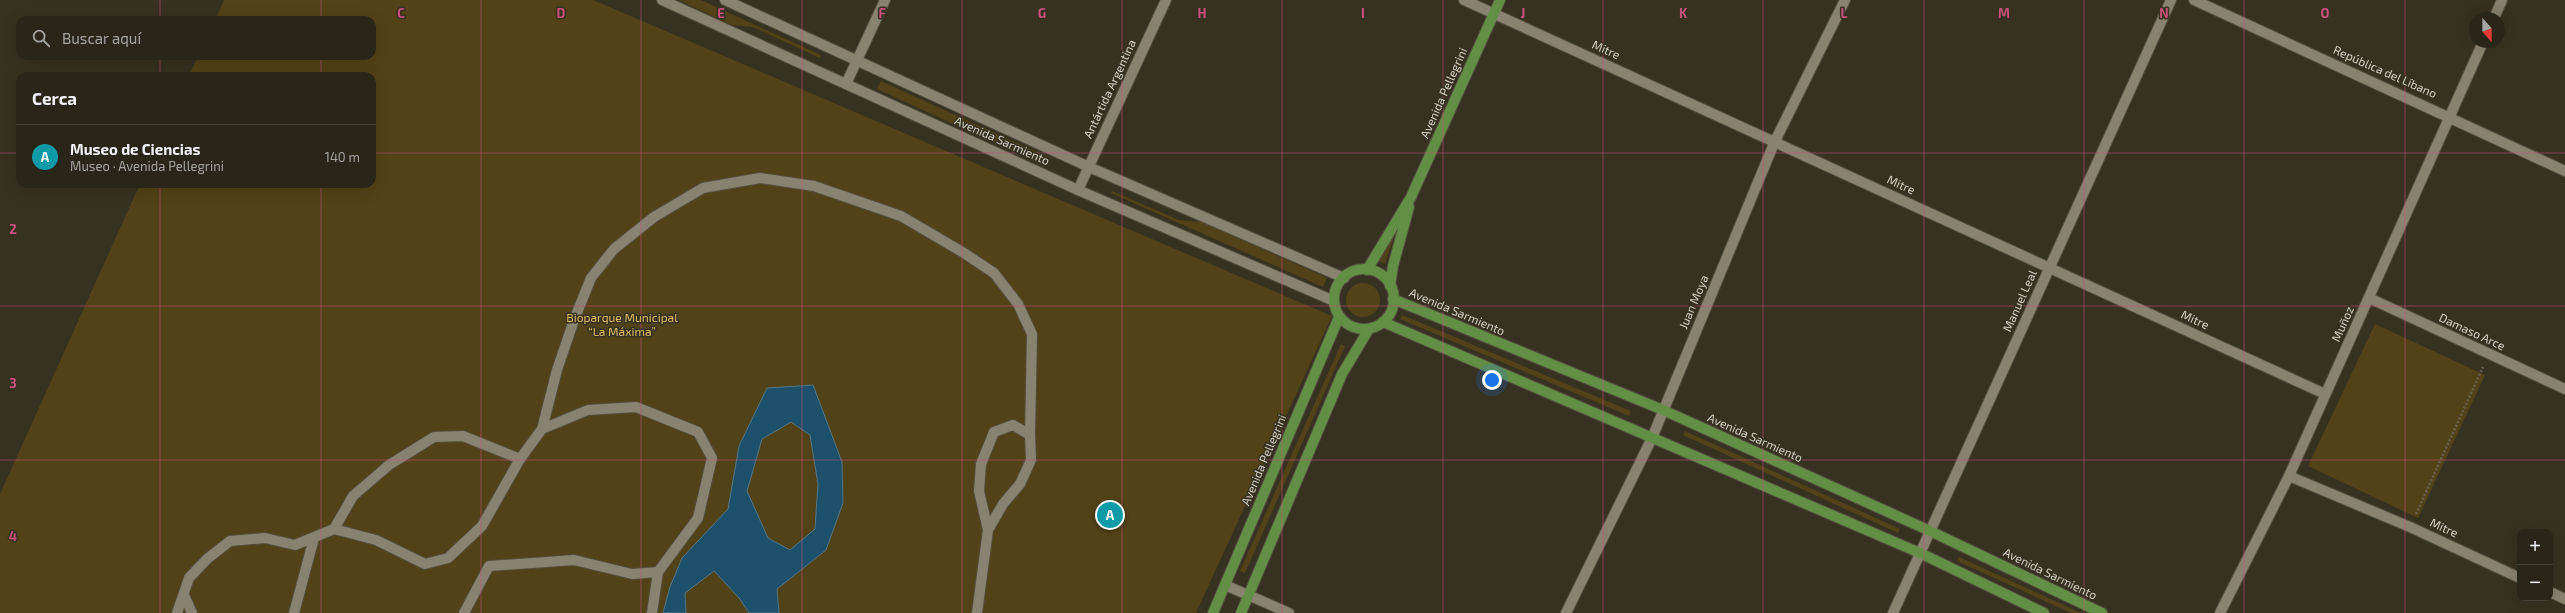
<!DOCTYPE html>
<html lang="es">
<meta charset="utf-8">
<style>
body{margin:0;font-family:"Exo 2",sans-serif;background:#312d22;color:#f1f3f6}
.controls{position:absolute;right:12px;bottom:12px;display:grid;overflow:hidden;border-radius:8px;box-shadow:0 4px 16px #0002}
.controls button{width:36px;height:36px;display:grid;place-items:center;padding:0;border:0;border-bottom:1px solid #454238;background:#292519;color:#f1f3f6;font:20px sans-serif}
.compass{position:absolute;left:2469px;top:12px;width:36px;height:36px;border-radius:50%;background:#292519;box-shadow:0 4px 16px #0002;rotate:159deg}
.you{position:absolute;left:1492px;top:380px;width:14px;height:14px;margin:-10px;border:3px solid #fff;border-radius:50%;background:#1a73e8;box-shadow:0 0 0 6px #1a73e833}
.badge{display:grid;place-items:center;width:26px;height:26px;border-radius:50%;background:#ea580c;color:#fff;font-size:13px;font-weight:700}
.pin{position:absolute;translate:-50% -50%;border:2px solid #fff;box-shadow:0 1px 4px #0006}
.list{margin:0;padding:0;list-style:none}
h2{display:flex;justify-content:space-between;align-items:center;height:52px;margin:0;padding:0 16px;font-size:17px}
h2 small{font-size:13px;font-weight:400;color:#a5a5a2}
.list li{display:grid;grid-template-columns:26px 1fr auto;gap:12px;align-items:center;box-sizing:border-box;height:64px;padding:0 16px;border-top:1px solid #454238}
.list b{display:block;font-size:15px;white-space:nowrap}
.list p{margin:0;font-size:13px;white-space:nowrap;color:#a5a5a2}
.list em{font-size:13px;font-style:normal;color:#a5a5a2}
.icon{flex:none;width:22px;height:22px;fill:none;stroke:currentColor;stroke-width:2;stroke-linecap:round;stroke-linejoin:round}
.map{position:relative;flex:none;width:2565px;height:613px;overflow:hidden}
.search{position:absolute;background:#292519;box-shadow:0 4px 16px #0002;left:16px;top:16px;width:360px;height:44px;display:flex;align-items:center;gap:10px;box-sizing:border-box;padding:0 14px;border-radius:12px;color:#a5a5a2;font-size:15px}
.panel{position:absolute;background:#292519;box-shadow:0 4px 16px #0002;left:16px;top:72px;width:360px;height:116px;border-radius:12px}
.map>svg:first-child{display:block}
.green{fill:#524217}
.water{fill:#1c506b;stroke:#547787;fill-rule:evenodd}
.lines{fill:none;stroke-linecap:round;stroke-linejoin:round}
.minor-casing{stroke:#524d3e;stroke-width:12}
.major-casing{stroke:#524d3e;stroke-width:12}
.path{stroke:#676153;stroke-width:2.5;stroke-dasharray:2 2;stroke-linecap:butt}
.minor{stroke:#898270;stroke-width:10}
.major{stroke:#628f45;stroke-width:10}
.grid{fill:none;stroke:#c8507b;stroke-width:1;stroke-opacity:0.55}
.labels{text-anchor:middle;stroke-width:3;stroke-linejoin:round;paint-order:stroke}
.street-label{font-size:12px;fill:#d5d1c7;stroke:#373121}
.park-label{font-size:12px;fill:#e1be61;stroke:#373121}
.grid-label{font-size:13px;text-anchor:middle;font-weight:bold;fill:#c8507b;stroke:#373121;stroke-width:3;stroke-linejoin:round;paint-order:stroke}
</style>
<div class="map">
<svg width="2565" height="613" viewBox="0 0 2565 613">
<rect width="100%" height="100%" fill="#373121"/>
<g class="green">
<path d="M224,0H593L1332,316L1196,613H0V494L140,184H372V76H189L198,56H372V20H215Z"/>
<path d="M679,0H701L821,55L820,58L753,27L732,25Z"/>
<path d="M881,81L1047,157L1043,165L877,89Z"/>
<path d="M1112,191L1179,220L1201,222L1327,278L1323,287L1111,193Z"/>
<path d="M1397,227L1385,264L1377,260Z"/>
<circle cx="1363" cy="300" r="17"/>
<path d="M1402,315L1631,411L1629,416L1400,319Z"/>
<path d="M2375,324L2485,375L2418,518L2308,466Z"/>
<path d="M1341,344L1345,346L1245,573L1240,571Z"/>
<path d="M1685,431L1900,529L1898,533L1683,435Z"/>
<path d="M1959,557L2081,613H2071L1957,561Z"/>
</g>
<path class="water" d="M813,385L842,462L843,503L826,550L777,589L779,613H749L740,599L714,571L685,593L686,613H663L670,587L682,558L728,509L739,446L767,388ZM791,422L810,435L818,484L815,529L790,550L768,538L747,491L762,439Z"/>
<g class="lines">
<g class="minor-casing">
<g id="minor">
<path d="M662,0L1078,190L1334,301"/>
<path d="M725,0L1089,167L1344,278"/>
<path d="M1464,0L2325,394"/>
<path d="M2194,0L2565,171"/>
<path d="M2494,18L2502,0"/>
<path d="M846,84L885,0"/>
<path d="M1078,190L1166,0"/>
<path d="M2369,298L2565,389"/>
<path d="M2289,476L2410,527L2520,578"/>
<path d="M334,529L353,496L389,465L434,437L463,436L520,459"/>
<path d="M1225,585L1289,613"/>
<path d="M2550,592L2565,599"/>
<path d="M184,595L192,613"/>
<path d="M177,613L189,578L207,559L230,541L265,538L295,545L334,529L376,540L425,564L448,558L482,526L520,459L542,429L557,370L574,320L591,278L614,249L654,217L703,188L760,178L814,186L901,216L964,253L994,273L1018,304L1032,334L1030,435"/>
<path d="M294,613L314,538"/>
<path d="M464,613L489,566L574,560L632,574L658,572L698,518L712,458L698,432L636,407L588,410L542,429"/>
<path d="M652,613L658,572"/>
<path d="M977,613L988,530L979,491L981,464L994,432L1013,425L1030,435L1031,460L1020,484L1003,504L988,530"/>
<path d="M1566,613L1652,438L1775,141L1845,0"/>
<path d="M1893,613L2171,0"/>
<path d="M2220,613L2289,476L2483,42"/>
</g>
</g>
<g class="major-casing">
<g id="major">
<circle cx="1364" cy="299" r="30"/>
<path d="M1367,270L1411,197L1500,0"/>
<path d="M1390,286L1393,266L1409,207"/>
<path d="M1393,299L1663,410L1930,531L2102,613"/>
<path d="M1383,322L1920,553L2044,613"/>
<path d="M1213,613L1339,317"/>
<path d="M1241,613L1342,374L1369,329"/>
</g>
</g>
<path class="path" d="M2416,514L2483,367"/>
<use href="#minor" class="minor"/>
<use href="#major" class="major"/>
</g>
<path class="grid" d="M160,0V20M321,0V20M481,0V613M641,0V613M802,0V613M962,0V613M1122,0V613M1282,0V613M1443,0V613M1603,0V613M1763,0V613M1924,0V613M2084,0V613M2244,0V613M2405,0V613M160,56V76M321,56V76M0,153H20M372,153H2565M160,184V613M321,184V613M0,306H2565M0,460H2565"/>
<g class="labels">
<g class="street-label">
<text transform="translate(1606 50) rotate(24)" y="4">Mitre</text>
<text transform="translate(2385 72) rotate(24)" y="4">República del Líbano</text>
<text transform="translate(1110 89) rotate(-65)" y="4">Antártida Argentina</text>
<text transform="translate(1444 93) rotate(-66)" y="4">Avenida Pellegrini</text>
<text transform="translate(1002 141) rotate(24)" y="4">Avenida Sarmiento</text>
<text transform="translate(1901 185) rotate(25)" y="4">Mitre</text>
<text transform="translate(2020 301) rotate(-66)" y="4">Manuel Leal</text>
<text transform="translate(1694 302) rotate(-67)" y="4">Juan Moya</text>
<text transform="translate(1457 312) rotate(23)" y="4">Avenida Sarmiento</text>
<text transform="translate(2195 320) rotate(25)" y="4">Mitre</text>
<text transform="translate(2343 324) rotate(-66)" y="4">Muñoz</text>
<text transform="translate(2472 332) rotate(25)" y="4">Damaso Arce</text>
<text transform="translate(1755 438) rotate(24)" y="4">Avenida Sarmiento</text>
<text transform="translate(1264 460) rotate(-67)" y="4">Avenida Pellegrini</text>
<text transform="translate(2444 528) rotate(25)" y="4">Mitre</text>
<text transform="translate(2050 574) rotate(26)" y="4">Avenida Sarmiento</text>
</g>
<g class="park-label">
<text x="622" y="322">Bioparque Municipal<tspan x="622" dy="14">“La Máxima”</tspan></text>
</g>
</g>
<g class="grid-label">
<text x="401" y="18">C</text>
<text x="561" y="18">D</text>
<text x="721" y="18">E</text>
<text x="882" y="18">F</text>
<text x="1042" y="18">G</text>
<text x="1202" y="18">H</text>
<text x="1363" y="18">I</text>
<text x="1523" y="18">J</text>
<text x="1683" y="18">K</text>
<text x="1844" y="18">L</text>
<text x="2004" y="18">M</text>
<text x="2164" y="18">N</text>
<text x="2325" y="18">O</text>
<text x="13" y="234">2</text>
<text x="13" y="388">3</text>
<text x="13" y="541">4</text>
</g>
</svg>
<div class="controls">
<button>+</button>
<button>−</button>
</div>
<svg class="compass" viewBox="-18 -18 36 36"><path d="M0-13l5 13h-10z" fill="#e53935"/><path d="M0 13l5-13h-10z" fill="#a5a5a2"/></svg>
<div class="you"></div>
<div class="pin badge" style="left:1110px;top:515px;background:#0f9aa8">A</div>
<div class="search"><svg class="icon" aria-label="search" viewBox="0 0 24 24"><circle cx="10" cy="10" r="6"/><path d="M15 15l6 6"/></svg>Buscar aquí</div>
<section class="panel">
<h2>Cerca<small></small></h2>
<ul class="list">
<li><span class="badge" style="background:#0f9aa8">A</span><div><b>Museo de Ciencias</b><p>Museo · Avenida Pellegrini</p></div><em>140 m</em></li>
</ul>
</section>
</div>
